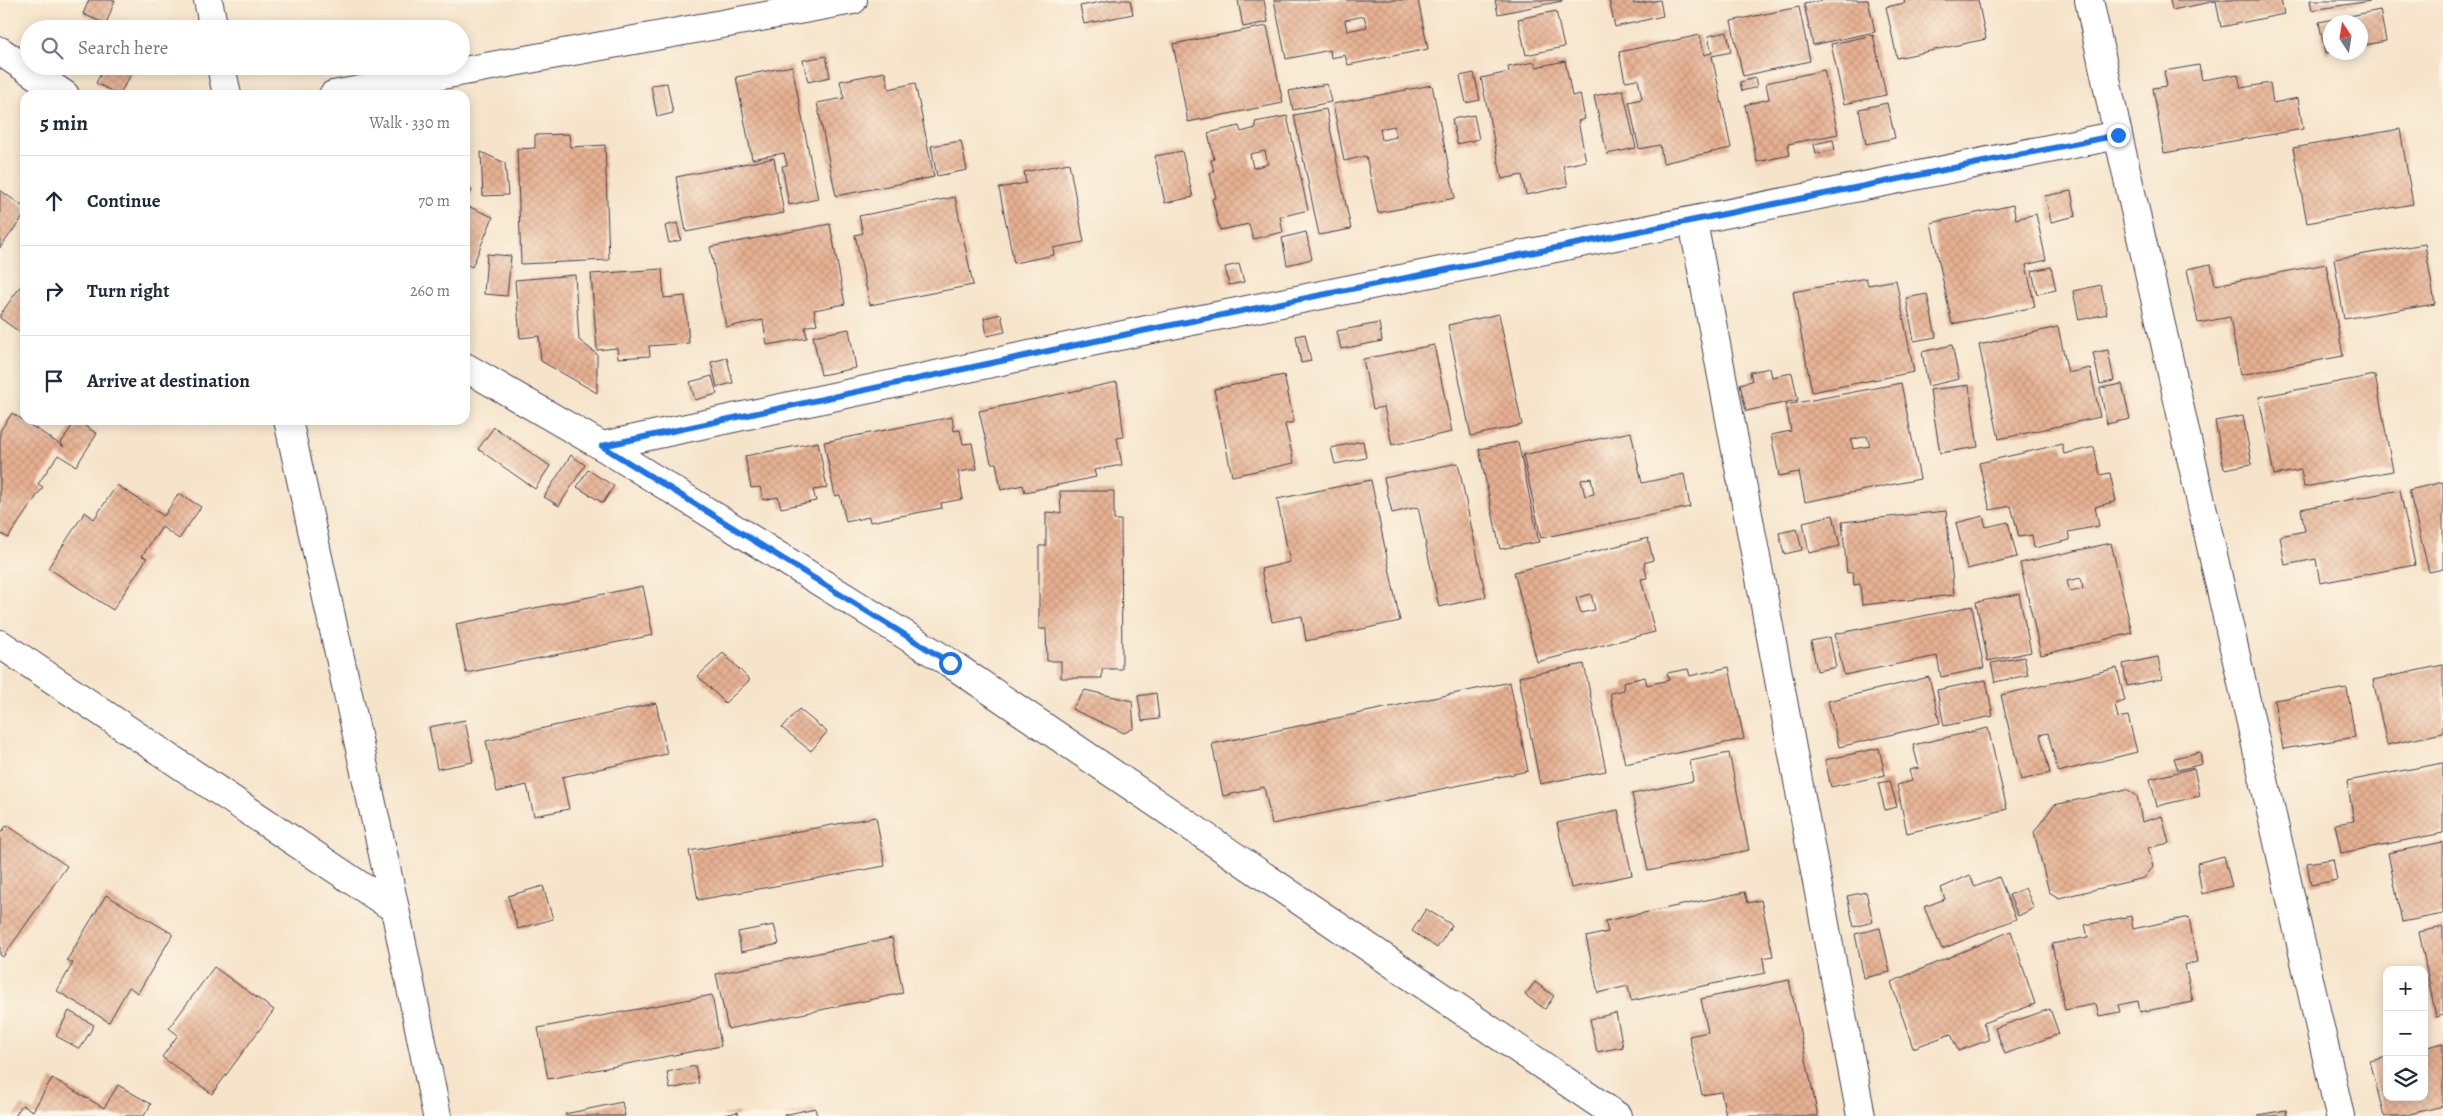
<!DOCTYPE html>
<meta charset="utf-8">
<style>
body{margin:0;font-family:Alegreya,serif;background:#f2f2f3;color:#1f2937}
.controls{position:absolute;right:15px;bottom:15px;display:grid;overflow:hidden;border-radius:10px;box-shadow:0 2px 12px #0003}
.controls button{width:45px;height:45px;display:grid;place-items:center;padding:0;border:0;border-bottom:1px solid #e0e1e3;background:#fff;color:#1f2937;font:25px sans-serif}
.compass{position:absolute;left:2323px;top:15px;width:45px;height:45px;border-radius:50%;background:#fff;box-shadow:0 2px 12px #0003;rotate:348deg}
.stop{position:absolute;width:15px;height:15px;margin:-11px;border:4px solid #1a73e8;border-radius:50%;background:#fff}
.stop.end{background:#1a73e8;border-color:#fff;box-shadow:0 1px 5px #0008}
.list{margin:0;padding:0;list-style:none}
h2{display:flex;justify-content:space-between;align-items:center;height:65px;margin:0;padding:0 20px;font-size:21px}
h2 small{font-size:16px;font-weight:400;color:#747a83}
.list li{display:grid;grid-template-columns:32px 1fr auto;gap:15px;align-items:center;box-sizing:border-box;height:90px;padding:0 20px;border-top:1px solid #e0e1e3}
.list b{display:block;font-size:19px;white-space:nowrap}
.list em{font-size:16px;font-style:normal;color:#747a83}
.icon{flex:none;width:28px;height:28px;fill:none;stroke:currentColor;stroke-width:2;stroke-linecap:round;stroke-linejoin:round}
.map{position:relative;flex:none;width:2443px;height:1116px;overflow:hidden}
.search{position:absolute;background:#fff;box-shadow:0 2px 12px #0003;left:20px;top:20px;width:450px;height:55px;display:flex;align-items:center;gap:12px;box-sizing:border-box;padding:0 18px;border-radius:28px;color:#747a83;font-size:19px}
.panel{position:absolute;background:#fff;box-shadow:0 2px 12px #0003;left:20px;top:90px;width:450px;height:335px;border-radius:15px}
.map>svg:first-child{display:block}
.building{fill:url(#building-cross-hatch);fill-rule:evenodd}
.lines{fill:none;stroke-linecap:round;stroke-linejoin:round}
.street-casing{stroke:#423f50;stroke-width:30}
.secondary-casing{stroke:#423f50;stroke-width:30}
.street{stroke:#fff;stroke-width:28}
.secondary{stroke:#fff;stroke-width:28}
.route{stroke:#1a73e8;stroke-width:6}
</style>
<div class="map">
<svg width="2443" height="1116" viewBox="0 0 2443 1116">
<defs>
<pattern id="building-cross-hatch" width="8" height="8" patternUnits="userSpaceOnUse" patternTransform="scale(1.25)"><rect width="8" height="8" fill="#e6b091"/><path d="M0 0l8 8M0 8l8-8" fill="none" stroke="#c5977e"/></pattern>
</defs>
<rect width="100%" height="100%" fill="#fcf5e5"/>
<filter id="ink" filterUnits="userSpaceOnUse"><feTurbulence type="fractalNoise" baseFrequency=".02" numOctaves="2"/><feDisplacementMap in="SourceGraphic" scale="10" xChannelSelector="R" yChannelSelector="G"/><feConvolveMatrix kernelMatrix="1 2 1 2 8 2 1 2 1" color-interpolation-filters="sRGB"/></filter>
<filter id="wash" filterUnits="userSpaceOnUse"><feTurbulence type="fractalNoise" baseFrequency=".0096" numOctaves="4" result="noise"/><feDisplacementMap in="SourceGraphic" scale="20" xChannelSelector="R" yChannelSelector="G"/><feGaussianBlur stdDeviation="1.12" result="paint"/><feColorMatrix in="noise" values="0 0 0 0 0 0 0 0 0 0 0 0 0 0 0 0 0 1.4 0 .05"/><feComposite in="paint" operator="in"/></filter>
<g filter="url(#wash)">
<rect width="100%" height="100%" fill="#f6e4ca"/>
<g id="blocks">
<g class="building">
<path d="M89,0H115L106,24L83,14Z"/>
<path d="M1111,0H1130L1133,14L1084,24L1080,6Z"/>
<path d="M1238,0H1264L1268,22L1243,27Z"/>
<path d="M1274,0H1418L1428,49L1348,65L1345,55L1331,58L1330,50L1286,59ZM1364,16L1367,27L1347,31L1345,20Z"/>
<path d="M1495,0H1562V1L1498,14Z"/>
<path d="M1609,0H1633L1634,4L1660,0L1663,16L1615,27Z"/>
<path d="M1824,0H1868L1875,32L1813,45L1804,4Z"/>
<path d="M1904,0H1978L1986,39L1897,58L1886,7L1905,3Z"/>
<path d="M2170,0H2281L2284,14L2221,27L2216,1L2172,10Z"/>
<path d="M2310,0H2370V1L2312,10Z"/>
<path d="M1799,7L1810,61L1743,76L1731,21Z"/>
<path d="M2380,10L2386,41L2360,46V22H2330V52L2325,53L2319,22Z"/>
<path d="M1556,11L1564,47L1526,55L1518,19Z"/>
<path d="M1267,26L1283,103L1188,122L1173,44Z"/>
<path d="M1727,32L1731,52L1712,56L1731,148L1663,163L1660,145L1639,149L1629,102L1642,99L1638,79L1625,81L1619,52L1700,35L1704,55L1712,53L1708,36Z"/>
<path d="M1873,35L1886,95L1844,104L1831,44Z"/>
<path d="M826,56L830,77L808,82L803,60Z"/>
<path d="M1565,61L1572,96L1580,94L1585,119L1578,121L1586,161L1563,166L1568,186L1526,195L1522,175L1502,179L1481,78L1509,72L1508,67L1535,62L1536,67Z"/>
<path d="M2199,65L2202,80L2238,74L2241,88L2270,83L2273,103L2298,98L2303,129L2164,153L2153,88L2167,86L2164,71Z"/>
<path d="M105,66H124L133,71L119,95L96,83Z"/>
<path d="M792,66L818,199L789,205L782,166L787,165L784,153L752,159L736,77Z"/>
<path d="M1824,70L1838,134L1788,144L1790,155L1757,162L1745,105L1769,99L1766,83Z"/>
<path d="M885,72L889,89L915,83L934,177L836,196L817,103L844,98L840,81Z"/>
<path d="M1474,73L1480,100L1466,103L1460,76Z"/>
<path d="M1755,78L1757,87L1742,91L1740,82Z"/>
<path d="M667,83L673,113L657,117L651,85Z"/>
<path d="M1327,84L1331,102L1293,110L1289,91Z"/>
<path d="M1432,85L1455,198L1378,213L1366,156L1344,161L1333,104ZM1394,126L1396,137L1382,140L1380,129Z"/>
<path d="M1623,90L1636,148L1607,154L1594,96Z"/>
<path d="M1887,103L1895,138L1866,144L1859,109Z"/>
<path d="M1326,109L1351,229L1319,235L1294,115Z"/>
<path d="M1474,115L1479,139L1457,144L1452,119Z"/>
<path d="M1287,116L1308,210L1280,217L1283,232L1253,239L1249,224L1220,230L1212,199L1216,198L1210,173L1214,172L1211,160L1214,159L1208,133L1239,126L1241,132L1256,128L1255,122ZM1265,151L1268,164L1253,168L1250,154Z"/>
<path d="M2400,129L2413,204L2307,223L2293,148Z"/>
<path d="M569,134L570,147L605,145L609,260L521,264L517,149L535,148V135Z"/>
<path d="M1833,140L1835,150L1816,154L1814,144Z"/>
<path d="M961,141L967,170L937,176L931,146Z"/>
<path d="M1182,151L1193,197L1165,203L1155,156Z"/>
<path d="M481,152L505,163L508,195L483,196Z"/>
<path d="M774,158L784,213L686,232L676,177Z"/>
<path d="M1069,163L1084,242L1053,248L1054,255L1014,263L999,188L1026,183L1024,172Z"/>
<path d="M465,187L472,190L465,204Z"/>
<path d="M0,190L25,208V214L0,248Z"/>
<path d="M2071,191L2076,216L2051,222L2045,196Z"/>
<path d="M955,197L973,285L870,305L855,235L863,233L859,216Z"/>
<path d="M465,205L493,217L472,267L465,264Z"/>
<path d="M2013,205L2016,219L2036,214L2046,260L2026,265L2035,307L1952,324L1931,223Z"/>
<path d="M677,223L681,240L669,243L665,226Z"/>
<path d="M830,224L845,304L814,310L817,324L805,327L807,338L767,345L763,320L726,327L710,247Z"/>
<path d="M1306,232L1312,259L1287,265L1282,238Z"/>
<path d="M2425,244L2435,304L2344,319L2334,259Z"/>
<path d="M487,254L511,256L507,296L484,294Z"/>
<path d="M1239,264L1244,282L1229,285L1225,267Z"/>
<path d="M2211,264L2215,285L2326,264L2343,356L2240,375L2230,317L2198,323L2187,269Z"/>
<path d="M2051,267L2056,290L2037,294L2032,271Z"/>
<path d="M662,269L664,298L685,296L689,343L649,346L650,356L618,358L617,348L597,350L591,274Z"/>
<path d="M575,275L579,340L597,354V393L541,361L539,336L520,338L515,280Z"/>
<path d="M1866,278L1868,285L1896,280L1914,372L1812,392L1793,292Z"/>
<path d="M25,280V336L0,318V315Z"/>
<path d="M2101,285L2107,314L2079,320L2073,291Z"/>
<path d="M1927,294L1936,337L1914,341L1906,298Z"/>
<path d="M1001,314L1005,332L987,336L984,318Z"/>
<path d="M1499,314L1522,425L1471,436L1448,325Z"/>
<path d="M1379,323L1382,341L1341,349L1337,331Z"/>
<path d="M2058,327L2068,373L2090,368L2100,417L1999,439L1979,345Z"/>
<path d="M849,329L856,368L821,375L813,336Z"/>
<path d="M1305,334L1311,361L1301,363L1296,336Z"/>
<path d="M1434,345L1452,432L1392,445L1384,407L1373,409L1363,359Z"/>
<path d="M1952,345L1959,379L1928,386L1922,352Z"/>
<path d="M2108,350L2114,381L2100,384L2093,353Z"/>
<path d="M727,358L733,383L717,387L711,362Z"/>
<path d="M1770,368L1772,377L1792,373L1798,400L1746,411L1740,384L1752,381L1750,372Z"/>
<path d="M1284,375L1294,422L1285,424L1294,463L1232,476L1214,389Z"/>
<path d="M2375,375L2393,471L2304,487L2301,470L2274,475L2259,397Z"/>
<path d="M712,376L717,394L695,400L690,382Z"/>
<path d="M1117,382L1124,437L1117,438L1122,465L1094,470L1096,477L1025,492L1023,485L1001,490L996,463H991L979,411Z"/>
<path d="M1901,383L1920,479L1805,502L1799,472L1779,476L1771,435L1791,431L1786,405ZM1867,436L1870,446L1853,449L1851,440Z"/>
<path d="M2122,384L2130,419L2107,424L2100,388Z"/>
<path d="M1969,385L1978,447L1940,453L1930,390Z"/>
<path d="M12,413L64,447L61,443L76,420L97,434L76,466L58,455L38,484L43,487L8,538L0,533V431Z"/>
<path d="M2243,416L2252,464L2224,469L2215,421Z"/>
<path d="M952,417L954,431L960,430L963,444L972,443L977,469L958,472L963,499L941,503L942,508L870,522L869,517L846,522L840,495L835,496L824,442Z"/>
<path d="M494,427L550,466L535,489L478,449Z"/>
<path d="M1631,432L1642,483L1684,474L1690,507L1541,538L1523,455ZM1591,478L1594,494L1585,496L1581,480Z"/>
<path d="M1363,441L1366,458L1335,464L1331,448Z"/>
<path d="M818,442L827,488L813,490L816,501L781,508L778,497L763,500L760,487L751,488L745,456Z"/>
<path d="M1518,442L1539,542L1500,549L1479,449Z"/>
<path d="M2062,444L2064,454L2094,447L2100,475L2110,473L2116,501L2095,507L2099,526L2068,532L2070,540L2034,548L2032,535L2019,537L2011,506L1990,510L1979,463Z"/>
<path d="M571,455L585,465L559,506L544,497Z"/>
<path d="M1458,463L1486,597L1439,607L1418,507L1392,513L1384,478Z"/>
<path d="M588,470L614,486L603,503L577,487Z"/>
<path d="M1371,480L1400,621L1306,641L1302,616L1272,622L1261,569L1290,562L1277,499Z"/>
<path d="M2443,482V569L2429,572L2409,490Z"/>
<path d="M117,485L164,516L179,493L201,507L179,539L162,527L142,556L147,558L113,610L48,568L85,512L94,519Z"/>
<path d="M2400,490L2415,565L2320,583L2316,559L2285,565L2280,536L2305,531L2301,509Z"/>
<path d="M1060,491H1114V520H1121L1122,669H1102V678H1061V661H1047L1046,629H1039V546H1046V512L1061,513Z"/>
<path d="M1946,511L1954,595L1862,605L1860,584L1854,585L1853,572L1847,573L1842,522Z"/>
<path d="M1833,515L1840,546L1809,553L1803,522Z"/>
<path d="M1983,516L1986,527L2008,522L2017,557L1967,569L1956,523Z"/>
<path d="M1797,529L1802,550L1784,554L1779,533Z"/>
<path d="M1648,538L1653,560L1644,563L1647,578L1641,579L1655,632L1537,662L1514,572ZM1591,594L1595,610L1581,613L1576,598Z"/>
<path d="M2111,543L2132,633L2041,655L2020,563ZM2081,578L2083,589L2070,592L2067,581Z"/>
<path d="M643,586L653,635L466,673L456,624Z"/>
<path d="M2019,594L2031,652L1988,661L1976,602Z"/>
<path d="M1972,606L1984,668L1941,677L1937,656L1844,675L1835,634Z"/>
<path d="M1830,637L1836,667L1817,671L1811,641Z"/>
<path d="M723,653L750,680L725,703L698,676Z"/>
<path d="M2024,657L2028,675L1995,682L1991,663Z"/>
<path d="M2158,657L2162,679L2127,686L2123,664Z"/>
<path d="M1584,664L1606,771L1540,784L1519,677Z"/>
<path d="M2443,665V733L2387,745L2373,680Z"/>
<path d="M1729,667L1744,739L1625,764L1610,693L1624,690L1623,682L1645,677L1647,685L1669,680L1667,673L1688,669L1690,676Z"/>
<path d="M2117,668L2125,701L2115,704L2118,718L2128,716L2137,752L2058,772L2048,733L2040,735L2050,773L2021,780L2001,695Z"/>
<path d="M1929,677L1940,723L1839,747L1828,701Z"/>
<path d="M1986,680L1993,716L1944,726L1937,690Z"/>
<path d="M1510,682L1528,771L1272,824L1264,787L1223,796L1212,744Z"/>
<path d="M2347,688L2355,737L2283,749L2274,700Z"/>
<path d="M1085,690L1132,701L1134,728L1124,733L1072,709Z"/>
<path d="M1156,693L1159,719L1142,721L1138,696Z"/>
<path d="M656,703L667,754L562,777L569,809L534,816L527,785L497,792L486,741Z"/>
<path d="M799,709L827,732L811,751L782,728Z"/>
<path d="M465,720L473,762L437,769L429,727Z"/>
<path d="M1988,728L2007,809L1907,833L1897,785L1912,781L1909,770L1919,768L1913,745Z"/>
<path d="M1879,748L1885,775L1831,787L1825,760Z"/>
<path d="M2200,752L2202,764L2178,770L2174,758Z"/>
<path d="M1729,753L1749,850L1648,871L1632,794L1693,781L1690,761Z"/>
<path d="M2443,763V833L2341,853L2335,824L2354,821L2347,781Z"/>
<path d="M2194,768L2200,796L2157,806L2150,779Z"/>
<path d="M1890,781L1897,807L1885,810L1878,783Z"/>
<path d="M2127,789L2137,796L2142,822L2162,816L2169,843L2148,848L2153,867L2144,878L2059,898L2049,892L2034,832L2054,805Z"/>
<path d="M1618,810L1632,875L1571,888L1557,823Z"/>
<path d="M876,817L885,866L698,900L689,851Z"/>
<path d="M7,825L67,866L3,957L0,955V834Z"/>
<path d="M2443,842V914L2402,922L2388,853Z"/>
<path d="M2224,856L2232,886L2202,894L2197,863Z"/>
<path d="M2333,859L2337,880L2311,885L2307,863Z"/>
<path d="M1970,875L1975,887L1999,877L2016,919L1942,949L1924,907L1945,899L1941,888Z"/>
<path d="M543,886L553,919L518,929L508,896Z"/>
<path d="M2025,888L2034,908L2018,916L2009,895Z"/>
<path d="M1745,892L1748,903L1761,900L1773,956L1763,958L1765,973L1631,1001L1628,986L1598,993L1586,937L1608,932L1605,921Z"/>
<path d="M1866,892L1873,922L1854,927L1847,896Z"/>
<path d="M106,895L173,934L138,993L129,987L109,1022L57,991L73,963L67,960Z"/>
<path d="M1426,909L1452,925L1437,948L1412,931Z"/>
<path d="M2131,916L2133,929L2189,917L2197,962L2185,965L2193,1002L2140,1012L2138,1001L2118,1005L2120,1012L2099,1016L2096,1004L2065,1010L2052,944L2088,937L2085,925Z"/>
<path d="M774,925L779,944L741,952L738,932Z"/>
<path d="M2443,927V1015L2436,1017L2419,932Z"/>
<path d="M1880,928L1890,972L1864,978L1855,934Z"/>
<path d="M2011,931L2035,1004L1983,1023L1989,1040L1958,1051L1951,1034L1913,1048L1891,982Z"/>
<path d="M892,938L903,993L728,1029L716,974Z"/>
<path d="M214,967L274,1010L212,1094L162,1057L178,1035L169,1028Z"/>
<path d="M1789,980L1818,1116H1726L1721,1092L1702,1095L1689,1036L1708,1032L1701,999Z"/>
<path d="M1535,982L1554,996L1545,1009L1525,995Z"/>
<path d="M712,995L721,1046L548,1079L538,1028Z"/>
<path d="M2050,1009L2059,1034L2005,1054L1995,1028Z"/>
<path d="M69,1011L94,1025L80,1049L56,1036Z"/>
<path d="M1616,1013L1623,1047L1597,1052L1590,1019Z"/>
<path d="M2443,1043V1106L2402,1116H2384L2370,1061L2387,1057V1097H2424V1048Z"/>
<path d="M695,1066L699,1083L670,1089L667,1072Z"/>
<path d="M52,1078L104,1108L118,1085L151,1104L144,1116H15L22,1105L33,1111Z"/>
<path d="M622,1102L625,1116H566L565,1114Z"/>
<path d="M815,1108L817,1116H784V1115Z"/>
<path d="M2286,1110L2287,1116H2258V1115Z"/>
<path d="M738,1112L739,1116H724V1115Z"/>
</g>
</g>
</g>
<g filter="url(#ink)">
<use href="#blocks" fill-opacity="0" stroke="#423f50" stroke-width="1"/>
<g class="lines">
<g class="street-casing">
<g id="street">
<path d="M2089,0L2118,135L2340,1116"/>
<path d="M0,51L65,95"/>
<path d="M333,95L853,0"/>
<path d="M1693,222L1861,1116"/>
<path d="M465,367L602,446L950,663L1617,1116"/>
<path d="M602,446L1147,330L2118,135"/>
<path d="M0,644L395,909"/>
</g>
</g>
<g class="secondary-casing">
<g id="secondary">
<path d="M208,0L214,29"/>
<path d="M221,66L227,95"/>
<path d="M288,420L395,909L437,1116"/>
</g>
</g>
<use href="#street" class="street"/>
<use href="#secondary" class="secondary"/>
</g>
</g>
<g class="lines" filter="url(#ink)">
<path class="route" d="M950,663L602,446L1147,330L2118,135"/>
</g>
</svg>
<div class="controls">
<button>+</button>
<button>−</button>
<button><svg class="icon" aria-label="layers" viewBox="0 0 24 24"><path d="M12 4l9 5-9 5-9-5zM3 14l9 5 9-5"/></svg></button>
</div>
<svg class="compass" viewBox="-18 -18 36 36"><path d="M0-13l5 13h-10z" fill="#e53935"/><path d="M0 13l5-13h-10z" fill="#747a83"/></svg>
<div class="stop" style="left:950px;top:663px"></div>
<div class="stop end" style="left:2118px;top:135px"></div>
<div class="search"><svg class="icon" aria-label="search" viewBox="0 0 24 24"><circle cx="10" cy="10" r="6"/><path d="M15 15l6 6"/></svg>Search here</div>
<section class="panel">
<h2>5 min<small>Walk · 330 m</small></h2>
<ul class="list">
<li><svg class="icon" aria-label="ahead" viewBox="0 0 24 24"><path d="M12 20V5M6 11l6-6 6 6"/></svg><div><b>Continue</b></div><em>70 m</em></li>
<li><svg class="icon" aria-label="right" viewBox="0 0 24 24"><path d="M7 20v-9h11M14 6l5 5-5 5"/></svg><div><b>Turn right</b></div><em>260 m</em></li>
<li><svg class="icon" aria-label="arrive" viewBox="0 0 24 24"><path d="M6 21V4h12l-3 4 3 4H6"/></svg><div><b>Arrive at destination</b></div></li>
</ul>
</section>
</div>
